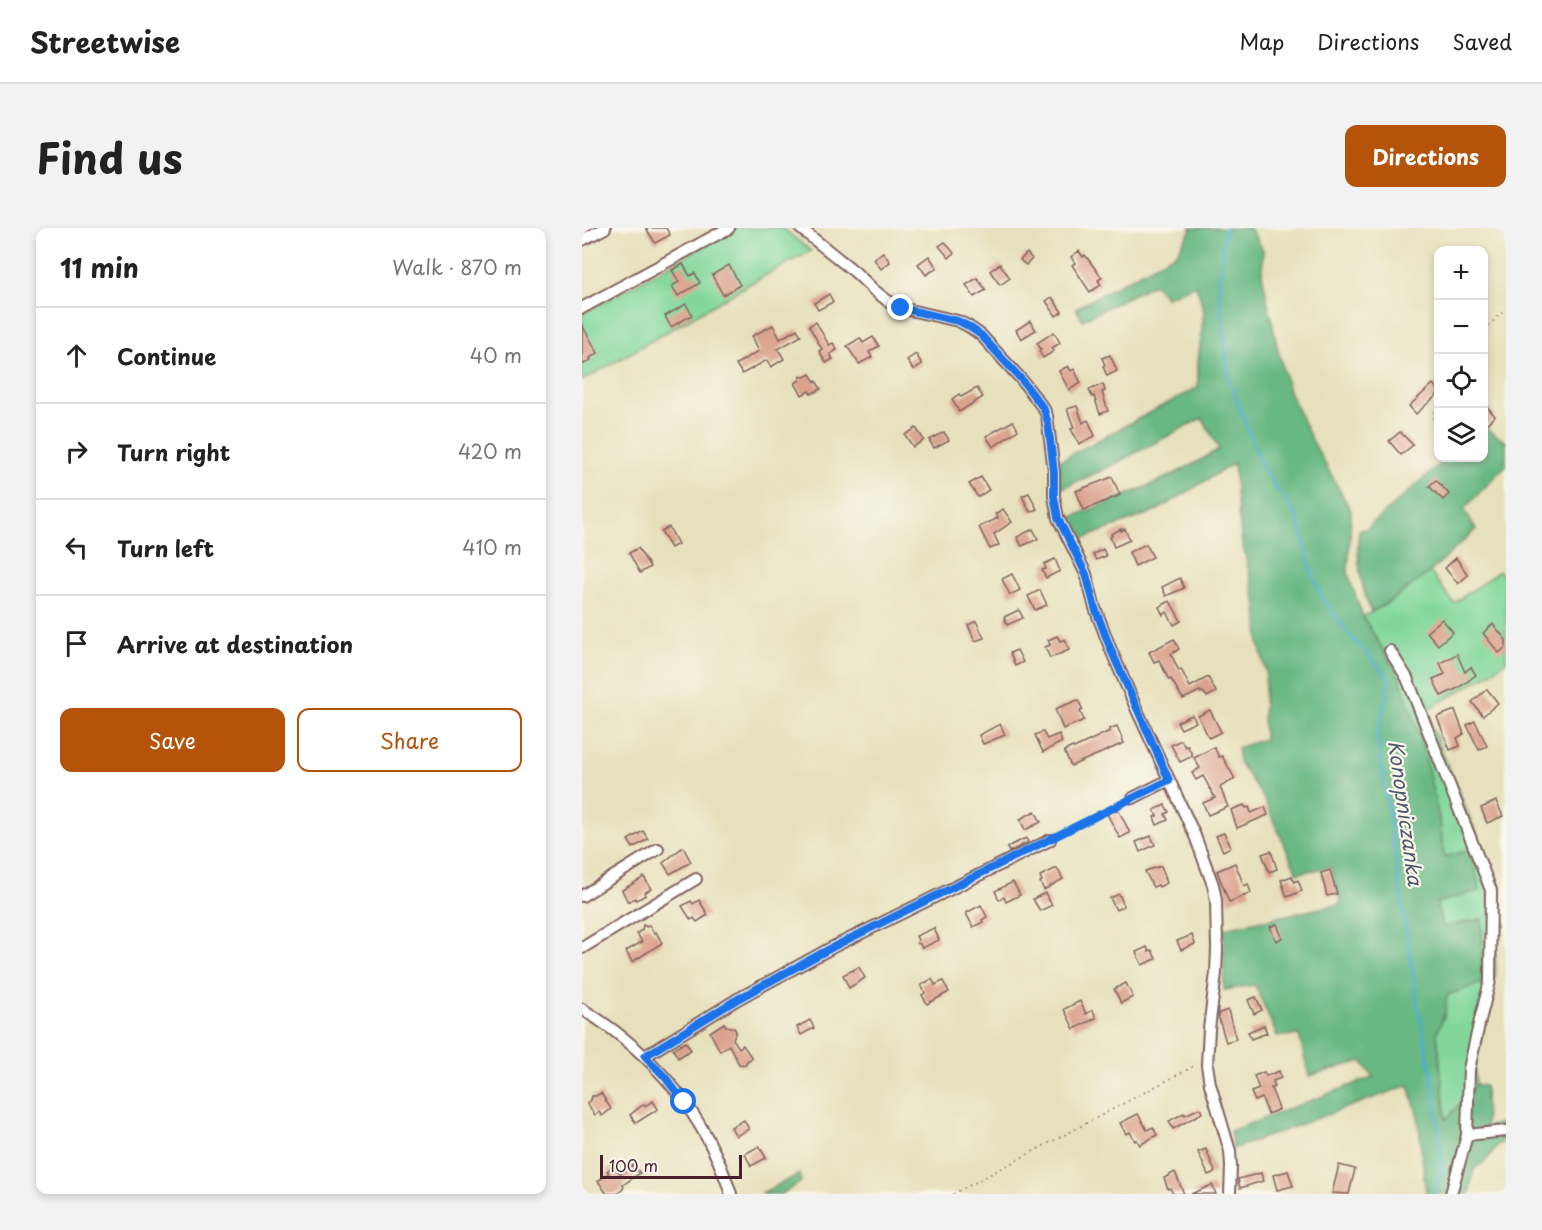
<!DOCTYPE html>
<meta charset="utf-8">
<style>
body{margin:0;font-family:"Playpen Sans",sans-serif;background:#f2f2f2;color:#222}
.controls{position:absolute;right:18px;top:18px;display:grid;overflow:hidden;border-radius:12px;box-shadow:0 3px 9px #0003}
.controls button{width:54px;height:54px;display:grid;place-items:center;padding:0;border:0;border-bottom:2px solid #e0e0e0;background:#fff;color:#222;font:30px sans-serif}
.scale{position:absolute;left:18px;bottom:15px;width:142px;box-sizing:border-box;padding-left:6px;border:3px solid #4a1f2b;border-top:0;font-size:16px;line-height:21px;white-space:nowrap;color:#4a1f2b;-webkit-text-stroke:4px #fbf7ec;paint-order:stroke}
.stop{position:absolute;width:18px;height:18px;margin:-14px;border:4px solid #1a73e8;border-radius:50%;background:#fff}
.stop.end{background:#1a73e8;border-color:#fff;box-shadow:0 2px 6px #0008}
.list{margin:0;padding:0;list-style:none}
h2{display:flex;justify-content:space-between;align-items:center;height:78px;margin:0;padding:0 24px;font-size:26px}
h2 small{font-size:20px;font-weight:400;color:#767676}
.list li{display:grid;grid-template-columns:39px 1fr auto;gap:18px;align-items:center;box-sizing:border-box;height:96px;padding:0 24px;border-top:2px solid #e0e0e0}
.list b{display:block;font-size:22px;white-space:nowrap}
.list em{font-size:20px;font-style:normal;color:#767676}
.actions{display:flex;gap:12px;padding:18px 24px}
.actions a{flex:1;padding:14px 0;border:2px solid #b45309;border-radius:12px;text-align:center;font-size:21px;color:#b45309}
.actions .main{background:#b45309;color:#fff}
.icon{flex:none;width:33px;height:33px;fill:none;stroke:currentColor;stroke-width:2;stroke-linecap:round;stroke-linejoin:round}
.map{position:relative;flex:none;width:924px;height:966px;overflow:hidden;border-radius:12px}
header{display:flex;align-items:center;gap:36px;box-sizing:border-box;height:84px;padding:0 30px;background:#fff;border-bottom:2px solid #e0e0e0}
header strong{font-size:28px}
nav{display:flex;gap:33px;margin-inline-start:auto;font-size:21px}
.intro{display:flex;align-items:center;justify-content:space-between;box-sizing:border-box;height:144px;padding:0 36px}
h1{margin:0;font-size:42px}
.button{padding:15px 27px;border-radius:12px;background:#b45309;color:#fff;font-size:21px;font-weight:700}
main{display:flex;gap:36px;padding:0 36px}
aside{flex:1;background:#fff;border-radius:12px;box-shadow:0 3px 9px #0003}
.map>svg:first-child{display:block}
.green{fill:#81d79b;stroke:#667b63;stroke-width:1.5}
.forest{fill:#68b883;stroke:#596c57;stroke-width:1.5}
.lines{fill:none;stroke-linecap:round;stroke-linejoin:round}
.stream{stroke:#4eaecc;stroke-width:3}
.building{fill:#dba28e}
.minor-casing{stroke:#81635e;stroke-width:14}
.path{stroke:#81635e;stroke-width:1.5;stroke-dasharray:1.5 4.5;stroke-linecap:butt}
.minor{stroke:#fff;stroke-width:10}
.route{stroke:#1a73e8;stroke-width:8}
.labels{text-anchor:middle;stroke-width:4.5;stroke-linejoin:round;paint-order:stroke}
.water-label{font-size:20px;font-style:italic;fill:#4c586b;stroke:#fbf7ec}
</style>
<header>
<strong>Streetwise</strong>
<nav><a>Map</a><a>Directions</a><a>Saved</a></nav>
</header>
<div class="intro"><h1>Find us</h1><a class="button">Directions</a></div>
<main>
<aside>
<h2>11 min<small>Walk · 870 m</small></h2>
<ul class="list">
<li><svg class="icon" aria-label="ahead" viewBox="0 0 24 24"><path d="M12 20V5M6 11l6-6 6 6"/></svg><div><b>Continue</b></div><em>40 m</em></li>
<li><svg class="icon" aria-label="right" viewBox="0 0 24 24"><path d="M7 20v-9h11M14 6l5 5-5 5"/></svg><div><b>Turn right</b></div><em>420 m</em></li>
<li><svg class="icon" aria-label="left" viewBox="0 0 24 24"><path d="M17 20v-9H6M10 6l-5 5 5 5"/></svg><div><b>Turn left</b></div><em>410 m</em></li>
<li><svg class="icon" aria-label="arrive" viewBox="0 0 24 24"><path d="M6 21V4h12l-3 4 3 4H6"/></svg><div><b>Arrive at destination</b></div></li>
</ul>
<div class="actions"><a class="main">Save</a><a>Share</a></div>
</aside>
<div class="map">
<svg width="924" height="966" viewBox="0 0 924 966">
<rect width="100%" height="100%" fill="#fbf7ec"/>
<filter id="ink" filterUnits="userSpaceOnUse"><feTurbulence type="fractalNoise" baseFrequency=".0167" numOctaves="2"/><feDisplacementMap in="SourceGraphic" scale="12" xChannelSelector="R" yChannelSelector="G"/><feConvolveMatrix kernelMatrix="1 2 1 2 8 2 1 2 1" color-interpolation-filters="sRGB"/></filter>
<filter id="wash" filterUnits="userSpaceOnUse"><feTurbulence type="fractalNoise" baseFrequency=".008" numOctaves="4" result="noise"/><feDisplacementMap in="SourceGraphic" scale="24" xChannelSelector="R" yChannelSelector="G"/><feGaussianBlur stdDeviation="1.35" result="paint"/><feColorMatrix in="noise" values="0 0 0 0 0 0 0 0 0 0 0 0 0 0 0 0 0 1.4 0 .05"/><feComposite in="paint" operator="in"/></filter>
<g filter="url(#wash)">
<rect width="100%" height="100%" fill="#e7e0bc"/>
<g class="green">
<path d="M155,0H200L229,23L171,54L0,153V86Z"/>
<path d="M917,343L924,351V433L907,446L843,483L914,652L913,710L914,745L892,838L894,856L864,893L855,805L863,785L865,767L900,755V691L861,699L854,675L898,662L862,630L859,600L840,514L817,448L781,389L807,374L848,344L872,375Z"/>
</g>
<g class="forest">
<path d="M608,0H668L681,22L680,46L695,118L707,163L729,210L769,283L766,346L781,389L817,448L840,514L859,600L862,629L888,622L898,662L854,675L861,699L900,691V755L865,767L863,785L855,805L864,892L894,856L903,858L904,899L924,894V913L915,917L905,932L892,941L887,966H844L836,889L827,857L651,921L648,903L791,849L780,833L727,848L717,807L695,808L673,757L642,762V700L759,676L749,639L715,645L682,571L657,534L655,520L682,511L681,488L684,444L677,416L675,377L660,314L654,267L652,235L576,282L492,314L485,291C537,270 590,251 637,221L620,190L523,241L478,261L477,233L616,159V134L622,83L614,57L584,69L572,56L500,92L494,80L595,25L609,2Z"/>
<path d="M902,199L924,214V237L882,281L894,301L848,344L807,374L789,384C779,359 774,330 777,302L784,301L865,230H902Z"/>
<path d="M218,946L219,954L199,966H178Z"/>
</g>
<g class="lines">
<path class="stream" d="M643,0L637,62L647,151L681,241L716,290L728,339L741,372L770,410L808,451L795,509L836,779L849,844L858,912L860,938L853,966"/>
</g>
<g id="blocks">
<g class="building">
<path d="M64,0H84L88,7L73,15Z"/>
<path d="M363,14L372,25L367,30L357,18Z"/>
<path d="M497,23L501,29L503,27L520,50L516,52L519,57L508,64L490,37L493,35L489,29Z"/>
<path d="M301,24L308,34L299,41L292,31Z"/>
<path d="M445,25L450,31L444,37L438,32Z"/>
<path d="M347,28L355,40L344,47L336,36Z"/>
<path d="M101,36L108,48L113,45L118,55L96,68L90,58L97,54L90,42Z"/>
<path d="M418,36L428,50L418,57L408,43Z"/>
<path d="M147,37L158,57L141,67L130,47Z"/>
<path d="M395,50L404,62L392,69L384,57Z"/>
<path d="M247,66L251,74L236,82L232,75Z"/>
<path d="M470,69L480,84L474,88L464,73Z"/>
<path d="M104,76L110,87L89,99L83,88Z"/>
<path d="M448,93L454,102L439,111L434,102Z"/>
<path d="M234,94L247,117L251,115L255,122L248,126L251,131L244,135L237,123L240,121L227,98Z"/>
<path d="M0,97L16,125L8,130L9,132L0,137Z"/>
<path d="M191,97L198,111L215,101L219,108L196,121L202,131L189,139L185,132L160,146L154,136L177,123L170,108Z"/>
<path d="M472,104L478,115L470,120L472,123L461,130L457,123L459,121L455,115Z"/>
<path d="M291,109L297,118L287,124L290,129L277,136L265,118L278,110L281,115Z"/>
<path d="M334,126L340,136L331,142L325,132Z"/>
<path d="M528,127L535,143L525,148L521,138L523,137L520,130Z"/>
<path d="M486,138L489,143L492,141L499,155L487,162L477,143Z"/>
<path d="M228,146L233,154L234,153L239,161L229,166L227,163L220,167L213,155L218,152V148L222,149Z"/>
<path d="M521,156L523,163L520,164L526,183L518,186L512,168L510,169L507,162Z"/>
<path d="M851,156L856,162V166L834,186L827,178Z"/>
<path d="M395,160L401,169L377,184L370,171L377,166L379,169Z"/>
<path d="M902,175L913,188L902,198Z"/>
<path d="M495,178L501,195L506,192L513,208L497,216L489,201L492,200L485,181Z"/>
<path d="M431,193L436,202L411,219L404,208Z"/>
<path d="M334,200L342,212L331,219L323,207Z"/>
<path d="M362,204L367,212L352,220L347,212Z"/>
<path d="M818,204L831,217L819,227L807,213Z"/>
<path d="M399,249L407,262L396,269L387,256Z"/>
<path d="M530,249L538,267L502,282L494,263Z"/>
<path d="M854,252L867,266L861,272L847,258Z"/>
<path d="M447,265L455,281L448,284L440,268Z"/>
<path d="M421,281L430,294L412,306L417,317L408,321L397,299L416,290L413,286Z"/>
<path d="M87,299L96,316L89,320L79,303Z"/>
<path d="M451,301L456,311L440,318L435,309Z"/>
<path d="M539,301V303L543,301L548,312L532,319L528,309L530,308L529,306Z"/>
<path d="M564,316L571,329L553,338L547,324Z"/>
<path d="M56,320L68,339L58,345L47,325Z"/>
<path d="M521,321L524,328L514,332L511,326Z"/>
<path d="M874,330L886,347L876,356L863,340Z"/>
<path d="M473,331L478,343L464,350L460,342L464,341L462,336Z"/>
<path d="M430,346L438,362L428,367L420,351Z"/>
<path d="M598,350L602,360L584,368L580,359Z"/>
<path d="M458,362L465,377L453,382L446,368Z"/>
<path d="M588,373L599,393L592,397L585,384L581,387L577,379Z"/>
<path d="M437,382L441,390L425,397L422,389Z"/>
<path d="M860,391L871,404L856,417L845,404Z"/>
<path d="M394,393L402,410L393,413L386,397Z"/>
<path d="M911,396L924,412V419L917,425L901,405Z"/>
<path d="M475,408L478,413L483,411L487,422L468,430L463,419L468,417L466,412Z"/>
<path d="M592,411L597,421L589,426L597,443L599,441L608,459L626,449L634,464L625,469L621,464L619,465L618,463L601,471L589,451L587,452L577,432L572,434L567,424Z"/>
<path d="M435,422L441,434L433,438L428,425Z"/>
<path d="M875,426L883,444L889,439L894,447L876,460L859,468L851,451L863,446L858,435Z"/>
<path d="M905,461L916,475L901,488L890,474Z"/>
<path d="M496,472L501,482L498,483L502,492L481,501L473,481Z"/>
<path d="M628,482L639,504L627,510L616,488Z"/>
<path d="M873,482L882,506L875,510L878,518L868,522L855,489Z"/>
<path d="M610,487L614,494L599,501L595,494Z"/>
<path d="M893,493L905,518L897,522L885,497Z"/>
<path d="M418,496L423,507L401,516L397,507Z"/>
<path d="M535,498L542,515L489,538L482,523L491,519L492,520L528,503L527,501Z"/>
<path d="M461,504L465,511L477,506L480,514L461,524L453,507Z"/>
<path d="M599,512L603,519L605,517L611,528L598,534L589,517Z"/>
<path d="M632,519L637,529L640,528L653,551L638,559L646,579L626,587L621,575L633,570L621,548L614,552L610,545L618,540L612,530Z"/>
<path d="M914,573L921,588L905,595L899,580Z"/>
<path d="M583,577L587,584L583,586L586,592L575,597L572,589L575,588L572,582Z"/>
<path d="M662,577L664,580L667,579L669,585L683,579L686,587L655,600L649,582Z"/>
<path d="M536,581L548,605L538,610L525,586Z"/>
<path d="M453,583L459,594L443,602L438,591Z"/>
<path d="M61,603L66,611L51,620L46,612Z"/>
<path d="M642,605L649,619L641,623L634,608Z"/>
<path d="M569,608L573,617L558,624L554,614Z"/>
<path d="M444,610L446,614L427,624L425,619Z"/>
<path d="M101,619L109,634L88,646L81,635Z"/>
<path d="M689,623L695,641L687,644L680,626Z"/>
<path d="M653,635L662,658L666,656L669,665L647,674L635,643Z"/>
<path d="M579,638L584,650H583L585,655L577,659L576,657L571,659L563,643Z"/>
<path d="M475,640L481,651L462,662L458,654L460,653L458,648Z"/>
<path d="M748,642L755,666L745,668L739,645Z"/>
<path d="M710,648L712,654L716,652L720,663L705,669L699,652Z"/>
<path d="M62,649L69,661L62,665L64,667L54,672L53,670L46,674L40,662Z"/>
<path d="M431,654L438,667L424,674L422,669L417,672L413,663Z"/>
<path d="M463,665L470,677L458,683L451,671Z"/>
<path d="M537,666L542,678L534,682L528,670Z"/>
<path d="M117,672L126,687L115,694L112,690L109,692L100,678L109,673L111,676Z"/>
<path d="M399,677L405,689L400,692L401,694L391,699L384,685Z"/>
<path d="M695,696L700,710L694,713L688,699Z"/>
<path d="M61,697L65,699L67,697L72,705L74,704L80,715L50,734L44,723L60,714L55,705L60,702Z"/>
<path d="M352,700L357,712L340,720L338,716L335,715L336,712L334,708Z"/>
<path d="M610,707L613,716L599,722L595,713Z"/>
<path d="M565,719L567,724L570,722L574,731L560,737L554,724Z"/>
<path d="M277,739L283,750L267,760L261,747Z"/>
<path d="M350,751L353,757L361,753L367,764L345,776L340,767L343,765L339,757Z"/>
<path d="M544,755L551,769L539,775L532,761Z"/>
<path d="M674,769L680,782L672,786L666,772Z"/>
<path d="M498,773L504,786L511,782L514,790L492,801L482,781Z"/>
<path d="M646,782L654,811L644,814L636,788L637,785Z"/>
<path d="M228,792L232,800L219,807L215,799Z"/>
<path d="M142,795L144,798L152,800L154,803L151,811L157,820L161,817L170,830L165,833L163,837L157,836L147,817L138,823L128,804Z"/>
<path d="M682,797L685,805L669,811L666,804Z"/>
<path d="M104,814L109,822L96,830L91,821Z"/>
<path d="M697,843L699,850L691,853L693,859L689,860L697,881L686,886L680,870L673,873L669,864L677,861L672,848L682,844L684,848Z"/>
<path d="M19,865L29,881L20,888L17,884L13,887L5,875L9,872L10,868H14Z"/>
<path d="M71,873L76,881L54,895L48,887L62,876L63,878Z"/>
<path d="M618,880L620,885L591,901L587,893L602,885L603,887Z"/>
<path d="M556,886L565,902L571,899L575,907L558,917L555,912L553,913L548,904L544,906L538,895Z"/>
<path d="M162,892L167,901L154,908L149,899Z"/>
<path d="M177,918L184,930L169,938L163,926Z"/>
<path d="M624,921L633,944L626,947L616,924Z"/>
<path d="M51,937L58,945L41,957L42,959L40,962L35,966H25L16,953L27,945L25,943L31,938L39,946Z"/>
<path d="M757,937L773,941L767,966L750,965Z"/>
<path d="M706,943L711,958L695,962L691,947Z"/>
<path d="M593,944L602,966H591L588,960L586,961L582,950Z"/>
<path d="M679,945L681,953L658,960L656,951Z"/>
<path d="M630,957L634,966H609Z"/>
</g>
</g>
</g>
<g filter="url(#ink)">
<use href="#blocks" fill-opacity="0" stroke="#81635e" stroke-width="1.5"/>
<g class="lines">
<g class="minor-casing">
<g id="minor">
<path d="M218,0L273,44L293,63L306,73L319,80L376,93L386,98L399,107L439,151L462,181L465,188L472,244V268L476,290L504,346L513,380L529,422L555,482L613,608L631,657L634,672L635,721L634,745L627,801L625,837L628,856L648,923L649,938L648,966"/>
<path d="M0,12L23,0"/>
<path d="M0,80L147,0"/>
<path d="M808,423L825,450L909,662L908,753L898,792L887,841L885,907L869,966"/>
<path d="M551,570L587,552"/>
<path d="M0,668L76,621"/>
<path d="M0,720L114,651"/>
<path d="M0,781C72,825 123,886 149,966"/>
<path d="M63,828L154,772L251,719L468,612"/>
<path d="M885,907L924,903"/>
</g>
</g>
<g class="path">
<path d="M902,102L924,81"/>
<path d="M852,203L851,186L856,177"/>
<path d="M477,607L542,574"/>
<path d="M371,966L614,837"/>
</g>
<use href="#minor" class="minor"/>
</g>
</g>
<g class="lines" filter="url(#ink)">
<path class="route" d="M102,874L83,849L63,828L154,772L251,719L587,552L529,422L513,380L504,346L476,290L472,268V244L466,195L462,181L439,151L399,107L386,98L376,93L319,80"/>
</g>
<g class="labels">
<g class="water-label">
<text transform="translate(823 585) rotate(82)" y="7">Konopniczanka</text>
</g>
</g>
</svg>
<div class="controls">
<button>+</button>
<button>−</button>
<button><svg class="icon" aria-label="locate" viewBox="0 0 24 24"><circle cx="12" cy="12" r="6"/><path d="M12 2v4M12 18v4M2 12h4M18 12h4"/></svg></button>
<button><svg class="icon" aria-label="layers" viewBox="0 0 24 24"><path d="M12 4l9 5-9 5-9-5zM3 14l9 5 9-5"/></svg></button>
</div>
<div class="scale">100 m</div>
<div class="stop" style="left:102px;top:874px"></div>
<div class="stop end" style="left:319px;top:80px"></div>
</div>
</main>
